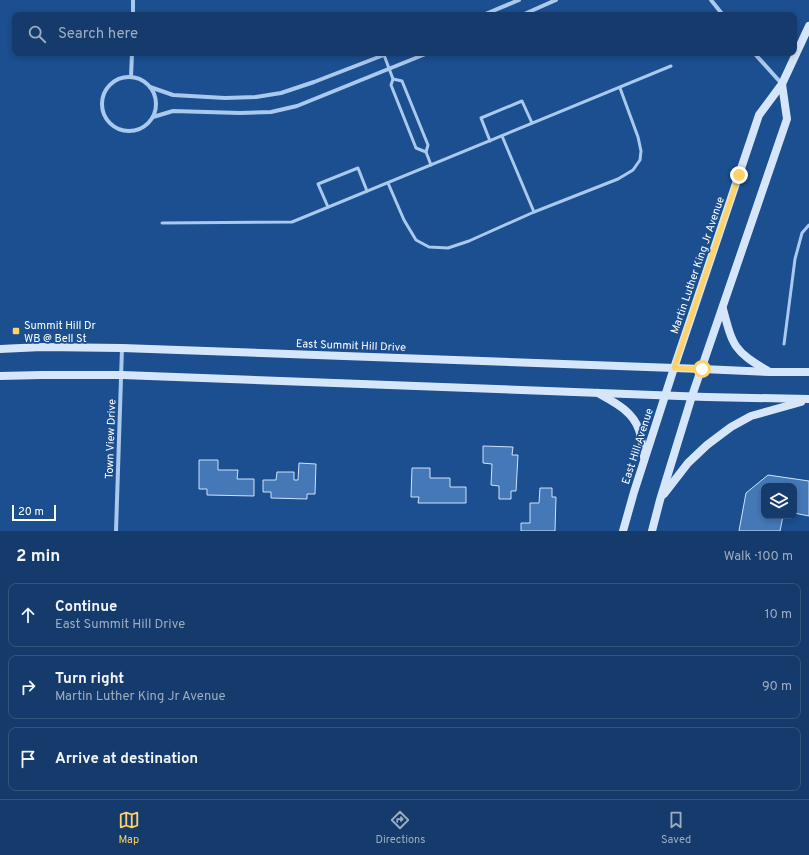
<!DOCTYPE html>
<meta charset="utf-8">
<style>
body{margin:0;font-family:Overpass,sans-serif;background:#1d4271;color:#f1f3f6}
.controls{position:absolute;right:12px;bottom:12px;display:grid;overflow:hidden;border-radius:8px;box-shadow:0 2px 6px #0003}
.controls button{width:36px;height:36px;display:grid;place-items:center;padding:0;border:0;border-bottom:1px solid #33557e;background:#143b6b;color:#f1f3f6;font:20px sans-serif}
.scale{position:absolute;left:12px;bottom:10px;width:44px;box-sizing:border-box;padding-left:4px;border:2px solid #fff;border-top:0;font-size:11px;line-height:14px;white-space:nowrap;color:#fff;-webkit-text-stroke:3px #1b4f8f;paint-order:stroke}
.stop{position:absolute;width:12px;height:12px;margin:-9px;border:3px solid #ffd166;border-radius:50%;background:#fff}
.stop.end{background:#ffd166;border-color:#fff;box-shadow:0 1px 4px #0008}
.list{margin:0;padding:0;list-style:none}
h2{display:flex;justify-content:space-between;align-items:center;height:52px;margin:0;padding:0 16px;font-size:17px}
h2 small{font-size:13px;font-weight:400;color:#9dadc1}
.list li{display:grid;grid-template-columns:26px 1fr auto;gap:12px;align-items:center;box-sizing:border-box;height:64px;margin:0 8px 8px;padding:0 8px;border:1px solid #33557e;border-radius:8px}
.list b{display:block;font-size:15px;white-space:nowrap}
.list p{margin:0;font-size:13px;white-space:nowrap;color:#9dadc1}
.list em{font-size:13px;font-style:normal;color:#9dadc1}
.icon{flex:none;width:22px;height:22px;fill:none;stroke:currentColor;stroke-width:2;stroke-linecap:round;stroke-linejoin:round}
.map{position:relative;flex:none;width:809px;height:531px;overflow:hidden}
.search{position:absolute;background:#143b6b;box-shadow:0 2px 6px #0003;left:12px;right:12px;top:12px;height:44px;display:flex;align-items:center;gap:10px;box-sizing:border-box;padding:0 14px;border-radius:8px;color:#9dadc1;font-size:15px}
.sheet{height:268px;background:#143b6b}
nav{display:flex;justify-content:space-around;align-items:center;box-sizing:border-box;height:56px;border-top:1px solid #33557e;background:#143b6b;font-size:11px;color:#9dadc1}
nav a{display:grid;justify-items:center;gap:2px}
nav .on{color:#ffd166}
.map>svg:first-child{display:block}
.building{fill:#4478b7;stroke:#cfe3fa}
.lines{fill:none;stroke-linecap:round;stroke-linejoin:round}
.lane{stroke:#a9c9ee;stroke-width:3}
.street{stroke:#a9c9ee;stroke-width:4}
.secondary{stroke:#d6e6fa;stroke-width:8}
.route{stroke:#ffd166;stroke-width:5}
.poi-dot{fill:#ffd166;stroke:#1b4f8f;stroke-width:1.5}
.labels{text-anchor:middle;stroke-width:3.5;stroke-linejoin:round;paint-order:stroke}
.street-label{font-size:11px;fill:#fff;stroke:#1b4f8f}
.poi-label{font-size:11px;fill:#fff;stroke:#1b4f8f;text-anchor:start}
</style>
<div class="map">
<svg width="809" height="531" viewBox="0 0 809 531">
<rect width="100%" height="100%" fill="#1b4f8f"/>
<g class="building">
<path d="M483,446L513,447L512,455H518L516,491H511V499H499V486L491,485L492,464L483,463Z"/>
<path d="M199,460H218V470H238L237,479H254V496L207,495V489H199Z"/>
<path d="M299,463L316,464L315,494H307V499L271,498V492H263V480H276L277,472H294V480H298Z"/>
<path d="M412,468H430V478H450V487H466V503H418L419,497H411Z"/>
<path d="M768,475L809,481V516L794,513V486H764V516H783L780,531H739L746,493Z"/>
<path d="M540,488H552V497H556L555,531H521V523H530V503H539Z"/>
</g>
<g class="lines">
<g class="lane">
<path d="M384,55L393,79L391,85L416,148L426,152"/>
<path d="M393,79L402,81L428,145L426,152L431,165"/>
<path d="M502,136L534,212"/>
<path d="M490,141L481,118L522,101L532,123"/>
<path d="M388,183L404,220L416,240L429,247L448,248L469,241L534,212L618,179L633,170L640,160L641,151L638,137L620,88"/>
<path d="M328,207L318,184L358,168L367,191"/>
<path d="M162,223L292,222L671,66"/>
<path d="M784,344L795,259L802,233L809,225"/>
</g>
<g class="street">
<path d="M711,0L723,15"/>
<path d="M133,15V0"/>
<path d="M483,15L519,0"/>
<path d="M522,15L556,0"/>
<path d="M754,53L782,84"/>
<path d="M131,77L132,53"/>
<circle cx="129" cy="104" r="27"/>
<path d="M150,87L173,95L225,98L256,97L281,93L314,82L389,53"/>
<path d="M153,117L173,111L240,113L271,112L297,106L428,53"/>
<path d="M116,531L122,348"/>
</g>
<g class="secondary">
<path d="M723,309C733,347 734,351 768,371"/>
<path d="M0,349L42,347L122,348L702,369L770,372H809"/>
<path d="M0,376L42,375H122L706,397L809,399"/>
<path d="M598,393C614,402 633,411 639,430C642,438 642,449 644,457"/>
<path d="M664,494L688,463L707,445L731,427L751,416L801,402"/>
<path d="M623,531L634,492L674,368L759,115L782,84L809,26"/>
<path d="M652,531L660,500L692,396L787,119L782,84"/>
</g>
</g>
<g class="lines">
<path class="route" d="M702,369L674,368L739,175"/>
</g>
<rect class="poi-dot" x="12" y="327" width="8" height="8" rx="2"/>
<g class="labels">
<g class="street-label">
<text transform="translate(697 265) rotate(-71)" y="4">Martin Luther King Jr Avenue</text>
<text transform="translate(351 345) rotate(2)" y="4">East Summit Hill Drive</text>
<text transform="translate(110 439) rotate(-88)" y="4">Town View Drive</text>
<text transform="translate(637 446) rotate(-72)" y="4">East Hill Avenue</text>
</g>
<g class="poi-label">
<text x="24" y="329">Summit Hill Dr<tspan x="24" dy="13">WB @ Bell St</tspan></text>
</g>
</g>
</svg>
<div class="controls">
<button><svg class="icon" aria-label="layers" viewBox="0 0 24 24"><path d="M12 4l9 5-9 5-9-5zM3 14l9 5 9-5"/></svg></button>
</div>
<div class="scale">20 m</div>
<div class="stop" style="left:702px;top:369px"></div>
<div class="stop end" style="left:739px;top:175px"></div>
<div class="search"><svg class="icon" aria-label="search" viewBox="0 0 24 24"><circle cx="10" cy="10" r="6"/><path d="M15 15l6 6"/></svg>Search here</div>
</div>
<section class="sheet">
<h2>2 min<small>Walk · 100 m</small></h2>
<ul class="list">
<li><svg class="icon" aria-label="ahead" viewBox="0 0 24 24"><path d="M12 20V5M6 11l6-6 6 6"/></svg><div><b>Continue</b><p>East Summit Hill Drive</p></div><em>10 m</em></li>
<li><svg class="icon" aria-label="right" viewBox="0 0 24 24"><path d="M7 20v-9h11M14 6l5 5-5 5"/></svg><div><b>Turn right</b><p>Martin Luther King Jr Avenue</p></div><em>90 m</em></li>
<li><svg class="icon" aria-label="arrive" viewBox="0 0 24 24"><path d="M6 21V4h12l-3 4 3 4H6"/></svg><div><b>Arrive at destination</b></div></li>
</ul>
</section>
<nav>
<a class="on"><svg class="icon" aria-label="map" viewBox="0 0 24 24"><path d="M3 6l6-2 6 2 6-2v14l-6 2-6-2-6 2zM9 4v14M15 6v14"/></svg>Map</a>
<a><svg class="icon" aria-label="directions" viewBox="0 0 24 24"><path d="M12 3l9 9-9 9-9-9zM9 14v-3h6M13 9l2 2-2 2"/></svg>Directions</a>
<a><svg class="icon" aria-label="saved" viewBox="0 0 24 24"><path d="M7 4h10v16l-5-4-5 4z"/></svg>Saved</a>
</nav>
